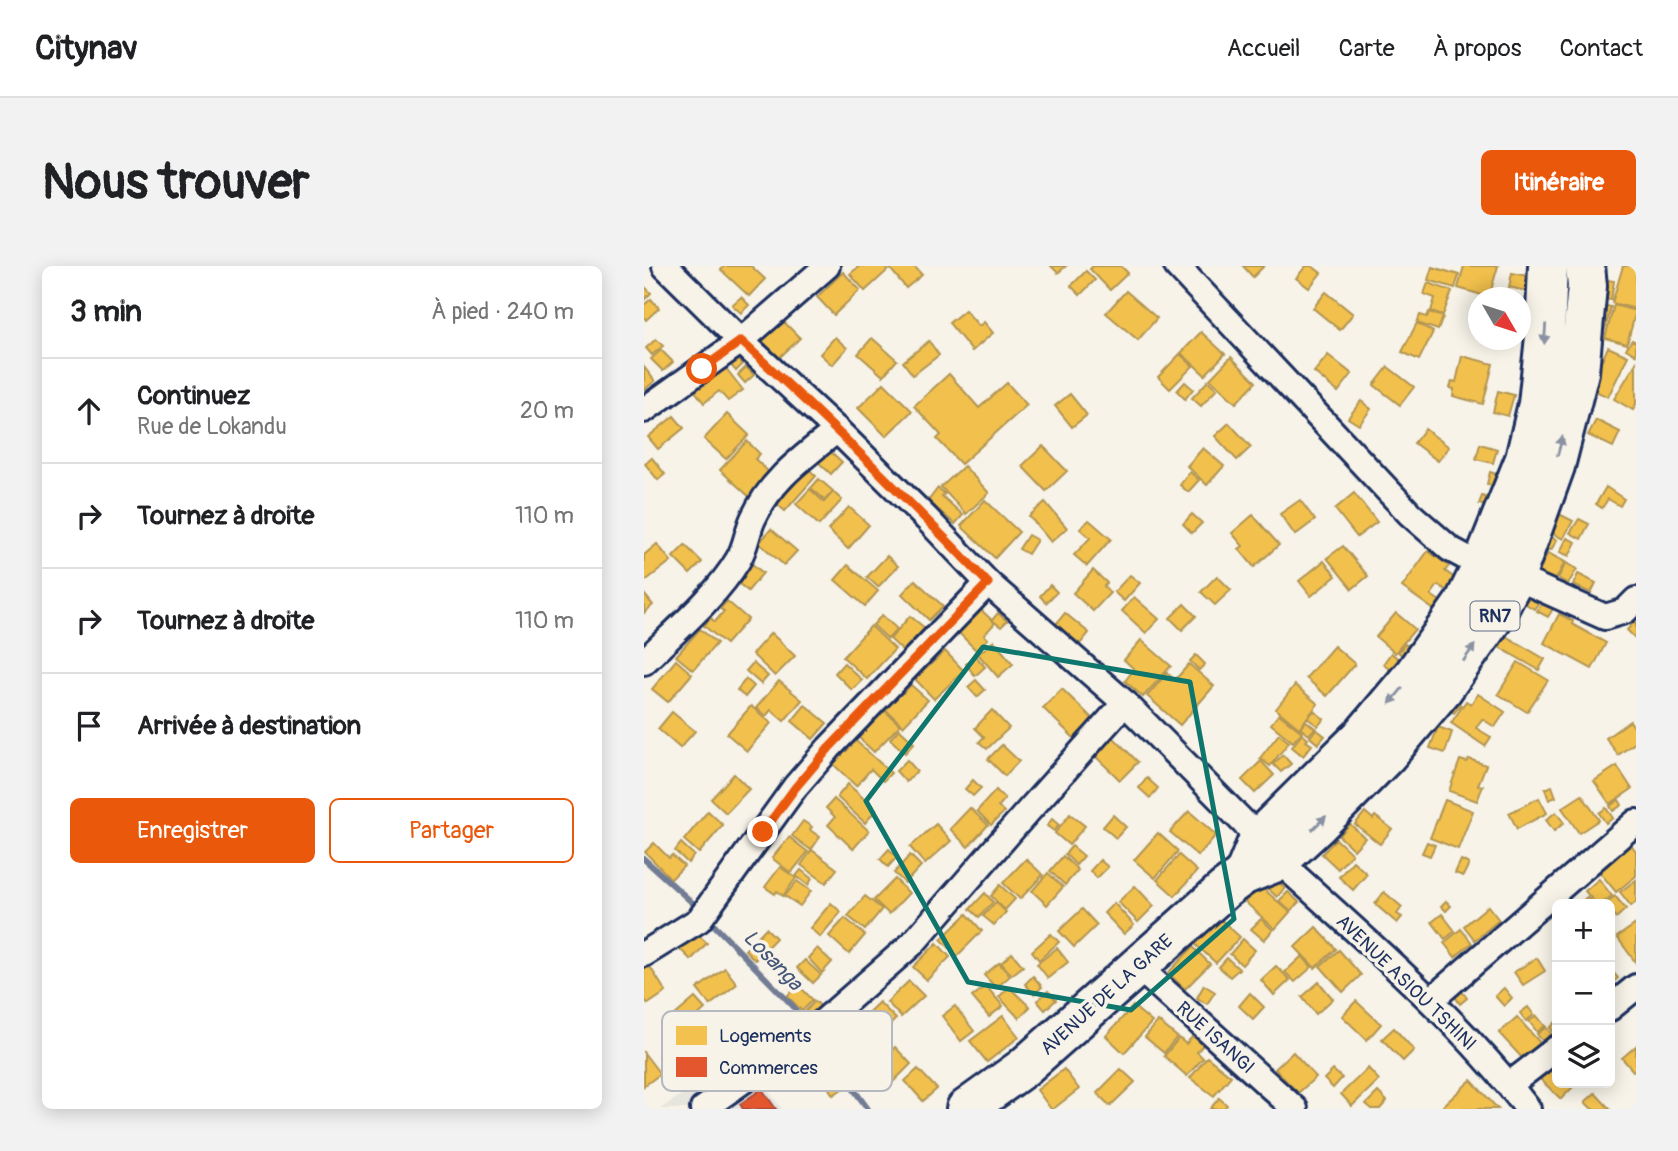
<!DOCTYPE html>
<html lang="fr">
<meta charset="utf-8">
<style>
body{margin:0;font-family:Pangolin,sans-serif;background:#f2f2f2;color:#202124}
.controls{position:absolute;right:21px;bottom:21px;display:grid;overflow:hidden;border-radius:10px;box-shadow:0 4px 18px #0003}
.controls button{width:63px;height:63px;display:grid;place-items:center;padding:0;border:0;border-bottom:2px solid #e0e0e0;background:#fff;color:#202124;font:35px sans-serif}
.compass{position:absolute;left:824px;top:21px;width:63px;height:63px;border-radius:50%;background:#fff;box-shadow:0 4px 18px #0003;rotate:129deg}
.stop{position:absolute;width:21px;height:21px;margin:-16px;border:5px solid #ea580c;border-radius:50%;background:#fff}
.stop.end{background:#ea580c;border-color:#fff;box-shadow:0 2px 7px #0008}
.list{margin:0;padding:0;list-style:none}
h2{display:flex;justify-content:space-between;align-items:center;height:91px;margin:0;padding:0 28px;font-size:30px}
h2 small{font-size:23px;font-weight:400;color:#757577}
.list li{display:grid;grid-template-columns:46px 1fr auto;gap:21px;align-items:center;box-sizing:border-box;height:105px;padding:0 28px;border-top:2px solid #e0e0e0}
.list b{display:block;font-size:26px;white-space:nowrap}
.list p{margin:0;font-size:23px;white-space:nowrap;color:#757577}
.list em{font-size:23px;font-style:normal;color:#757577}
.actions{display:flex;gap:14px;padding:21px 28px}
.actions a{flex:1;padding:16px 0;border:2px solid #ea580c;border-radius:10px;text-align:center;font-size:24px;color:#ea580c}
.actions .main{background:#ea580c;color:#fff}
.icon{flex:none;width:38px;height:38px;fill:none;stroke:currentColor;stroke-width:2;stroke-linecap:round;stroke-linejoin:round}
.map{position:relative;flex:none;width:992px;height:843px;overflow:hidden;border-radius:10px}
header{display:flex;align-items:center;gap:42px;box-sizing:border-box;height:98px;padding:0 35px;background:#fff;border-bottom:2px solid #e0e0e0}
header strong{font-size:33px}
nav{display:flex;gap:38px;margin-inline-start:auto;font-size:24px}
.intro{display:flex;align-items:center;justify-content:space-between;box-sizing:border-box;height:168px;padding:0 42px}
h1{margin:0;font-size:49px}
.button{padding:18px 32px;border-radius:10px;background:#ea580c;color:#fff;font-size:24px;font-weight:700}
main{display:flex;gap:42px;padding:0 42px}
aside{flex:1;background:#fff;border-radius:10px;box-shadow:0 4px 18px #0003}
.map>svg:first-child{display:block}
.built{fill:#e6e5de}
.homes{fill:#f2c14e;stroke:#b29553;stroke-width:2}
.shops{fill:#e4572e;stroke:#a84b3c;stroke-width:2}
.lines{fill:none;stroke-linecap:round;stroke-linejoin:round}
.stream{stroke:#727c95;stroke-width:6}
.minor-casing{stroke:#1b2f5e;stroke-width:30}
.primary-casing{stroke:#1b2f5e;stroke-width:44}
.minor{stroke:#f7f3e8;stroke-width:24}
.primary{stroke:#f7f3e8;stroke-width:38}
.oneway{fill:#8991a3}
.route{stroke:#ea580c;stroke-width:9}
.marked{fill:none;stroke:#0f766e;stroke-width:5;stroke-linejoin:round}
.labels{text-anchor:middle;stroke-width:7;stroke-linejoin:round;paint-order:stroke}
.shield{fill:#f7f3e8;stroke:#5d6a87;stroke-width:2}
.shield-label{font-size:18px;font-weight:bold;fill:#1b2f5e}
.street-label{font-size:19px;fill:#1b2f5e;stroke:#f7f3e8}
.water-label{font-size:21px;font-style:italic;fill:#465679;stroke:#f7f3e8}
.key{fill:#f7f3e8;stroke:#b5b8bf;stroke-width:2}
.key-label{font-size:19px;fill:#1b2f5e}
</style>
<header>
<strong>Citynav</strong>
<nav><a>Accueil</a><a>Carte</a><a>À propos</a><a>Contact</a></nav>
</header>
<div class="intro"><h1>Nous trouver</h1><a class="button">Itinéraire</a></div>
<main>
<aside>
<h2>3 min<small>À pied · 240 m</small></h2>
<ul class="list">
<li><svg class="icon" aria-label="ahead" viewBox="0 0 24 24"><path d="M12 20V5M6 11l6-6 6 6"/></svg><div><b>Continuez</b><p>Rue de Lokandu</p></div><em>20 m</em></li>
<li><svg class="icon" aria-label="right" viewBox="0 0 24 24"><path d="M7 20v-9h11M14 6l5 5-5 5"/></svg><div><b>Tournez à droite</b></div><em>110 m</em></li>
<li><svg class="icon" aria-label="right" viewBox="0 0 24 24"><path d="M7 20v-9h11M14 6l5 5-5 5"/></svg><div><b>Tournez à droite</b></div><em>110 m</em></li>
<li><svg class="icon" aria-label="arrive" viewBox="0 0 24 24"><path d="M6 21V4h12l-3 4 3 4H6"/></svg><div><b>Arrivée à destination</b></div></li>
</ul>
<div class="actions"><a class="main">Enregistrer</a><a>Partager</a></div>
</aside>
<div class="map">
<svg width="992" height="843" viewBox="0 0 992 843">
<rect width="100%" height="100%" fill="#f7f3e8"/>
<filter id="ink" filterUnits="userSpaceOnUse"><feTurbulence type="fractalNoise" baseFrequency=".0143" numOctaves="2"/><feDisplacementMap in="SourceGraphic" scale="14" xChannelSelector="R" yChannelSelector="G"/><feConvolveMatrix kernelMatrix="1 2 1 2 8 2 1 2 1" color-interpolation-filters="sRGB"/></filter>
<g filter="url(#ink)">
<path class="built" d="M98,789L138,843H16Z"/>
<g class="homes">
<path d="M80,0H107L121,13L105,30L77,4Z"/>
<path d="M215,0H240L244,4L221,25L206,8Z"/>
<path d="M244,0H270L278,9L262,22Z"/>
<path d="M407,0H422L414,7Z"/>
<path d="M449,0H477L484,7L466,24L446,3Z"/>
<path d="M599,0H620L609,11Z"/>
<path d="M662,0H668L677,7L665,22L652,12Z"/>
<path d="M820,0H854L845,31L814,22Z"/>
<path d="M979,0H992V43L968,37Z"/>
<path d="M788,1L815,9L811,22L784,14Z"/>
<path d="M442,5L451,14L436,29L427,20Z"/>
<path d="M199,6L216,24L190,49L173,31Z"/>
<path d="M868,7L884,10L881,25L865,21Z"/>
<path d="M951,12L970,15L967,34L949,32Z"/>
<path d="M784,17L808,25L799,49L787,45L791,32L780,28Z"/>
<path d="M0,20L7,27L0,34Z"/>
<path d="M482,25L513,52L494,74L462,47Z"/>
<path d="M682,26L709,48L696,64L669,42Z"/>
<path d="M97,31L105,39L97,47L88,39Z"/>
<path d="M7,33L15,42L2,54L0,51V39Z"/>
<path d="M953,38L967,41L959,70L945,67Z"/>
<path d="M970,39L992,45L983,78L961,72Z"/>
<path d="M321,44L335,60L340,56L349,67L328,85L305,57Z"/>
<path d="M785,46L799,51L794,64L773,57L776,49L783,51Z"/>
<path d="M137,53L156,72L135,92L116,73Z"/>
<path d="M773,57L789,66L775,94L758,86Z"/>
<path d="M557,66L581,88L561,109L537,87Z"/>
<path d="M191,71L203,82L188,99L176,88Z"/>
<path d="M228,72L253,94L239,110L214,88Z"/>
<path d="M12,73L19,80L8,89L2,82Z"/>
<path d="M988,74L992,76V89L982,83Z"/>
<path d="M285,75L295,89L269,109L259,96Z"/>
<path d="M964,81L984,90L964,131L945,122Z"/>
<path d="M17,84L29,96L19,105L7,93Z"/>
<path d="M536,88L549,100L526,123L514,111Z"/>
<path d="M684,89L708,108L694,126L670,106Z"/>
<path d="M818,90L849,98L839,138L809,130L810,123L806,122L808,115L812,116Z"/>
<path d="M92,91L99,98L92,105L85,97Z"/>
<path d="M587,91L612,116L592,137L566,113Z"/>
<path d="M992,97V138L989,144L970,133Z"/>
<path d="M0,101L11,115L0,124Z"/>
<path d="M81,101L99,124L84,135L75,125L60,137L51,125Z"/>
<path d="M102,101L110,109L101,117L94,109Z"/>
<path d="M744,101L770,121L756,139L730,119Z"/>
<path d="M305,108L335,142L363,117L383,139L317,198L293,173L297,169L270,140Z"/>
<path d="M564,115L573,123L557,140L548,132Z"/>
<path d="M541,116L549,123L541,133L533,125Z"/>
<path d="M240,117L268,145L242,170L214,142Z"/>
<path d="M854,125L870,129L864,150L849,146Z"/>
<path d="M426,128L443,149L428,161L411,140Z"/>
<path d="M717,135L727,143L715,159L704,152Z"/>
<path d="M83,148L105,169L82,193L60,173Z"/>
<path d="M30,150L40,162L14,183L4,171Z"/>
<path d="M952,154L976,166L969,181L944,169Z"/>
<path d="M585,157L607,181L593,194L571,170Z"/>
<path d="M781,163L805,181L794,195L770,177Z"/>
<path d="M103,175L116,188L111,193L130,211L109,234L76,204Z"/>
<path d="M836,178L853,183L849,197L832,193Z"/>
<path d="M399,180L423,205L402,225L378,200Z"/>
<path d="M559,182L580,200L563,219L543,200Z"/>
<path d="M185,184L198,196L187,208L174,196Z"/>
<path d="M8,192L21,208L14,214L1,198Z"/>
<path d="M159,198L172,210L141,245L127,233Z"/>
<path d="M320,200L345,227L322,248L297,221Z"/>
<path d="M546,206L555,214L544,226L536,219Z"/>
<path d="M846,206L855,209L851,221L843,218Z"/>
<path d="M175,213L189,225L181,234L167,222Z"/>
<path d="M962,221L980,233L976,240L964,233L958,242L952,238Z"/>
<path d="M294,222L301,228L298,230L319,249L311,258L284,235Z"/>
<path d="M166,223L180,236L189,226L198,234L175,259L152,238Z"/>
<path d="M710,227L733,256L713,271L691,243Z"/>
<path d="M838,230L844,232L841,240L835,238Z"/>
<path d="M341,234L375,266L351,292L317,260Z"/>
<path d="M656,234L671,254L651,269L636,248Z"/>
<path d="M401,236L423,262L407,276L385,250Z"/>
<path d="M205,241L225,259L204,283L184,264Z"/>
<path d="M548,248L558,257L548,267L539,258Z"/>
<path d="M915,248L929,255L919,273L906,266Z"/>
<path d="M609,249L635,279L610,301L595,283L599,280L588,267Z"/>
<path d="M935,253L945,258L937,273L926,267Z"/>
<path d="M445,254L467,273L443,300L430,289L446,272L436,263Z"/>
<path d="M127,263L153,285L140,299L115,277Z"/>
<path d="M384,269L393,274L384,288L375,283Z"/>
<path d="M903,269L913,274L907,284L897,279Z"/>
<path d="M923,272L932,276L925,290L916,286Z"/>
<path d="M13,278L27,295L0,316V289Z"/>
<path d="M41,279L58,296L46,308L29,291Z"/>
<path d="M699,280L724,310L708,323L683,292Z"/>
<path d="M784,285L805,300L801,305L812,313L804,325L794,319L787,329L799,337L793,346L758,321Z"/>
<path d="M904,287L921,296L907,323L889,314Z"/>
<path d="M243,290L254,300L234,321L223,311Z"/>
<path d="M680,295L692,310L667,330L655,315Z"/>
<path d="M922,297L933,303L924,318L914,312Z"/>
<path d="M108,298L119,307L104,325L94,317Z"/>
<path d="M204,299L234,325L221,340L191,314Z"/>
<path d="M449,304L463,317L460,320L466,327L449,345L429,327Z"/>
<path d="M934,308L952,317L947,327L929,319Z"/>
<path d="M486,309L496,317L480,335L470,326Z"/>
<path d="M573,310L587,324L571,339L557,326Z"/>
<path d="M271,314L299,340L285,354L258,328Z"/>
<path d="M406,319L413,326L402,337L396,330Z"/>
<path d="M0,328L9,339L0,347Z"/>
<path d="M885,328L896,335L890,343L880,337Z"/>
<path d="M490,331L515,353L502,367L478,345Z"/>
<path d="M83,335L104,353L82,378L60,360L67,352L71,356L80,345L76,343Z"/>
<path d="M899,335L910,341L904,351L893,345Z"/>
<path d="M540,338L552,350L538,364L526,352Z"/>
<path d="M335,342L351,357L340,369L344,373L332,384L312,364Z"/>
<path d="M354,347L363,355L357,361L348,354Z"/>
<path d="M421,347L445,367L436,378L412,358Z"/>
<path d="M752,347L771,363L751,387L732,371Z"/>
<path d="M915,348L929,355L928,358L962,377L948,403L900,377Z"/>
<path d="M238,349L253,363L244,373L229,359Z"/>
<path d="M266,350L281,362L259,385L246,373Z"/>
<path d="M992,354V373L983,364Z"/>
<path d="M227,360L251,383L223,413L199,391Z"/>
<path d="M56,363L73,377L49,404L32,390Z"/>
<path d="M127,367L151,390L131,410L108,388Z"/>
<path d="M860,369L901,393L895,404L853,380Z"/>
<path d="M497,374L527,400L499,431L481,415L490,403L480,394Z"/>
<path d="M350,375L369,398L354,411L334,388Z"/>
<path d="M761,378L767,382L760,391L754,386Z"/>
<path d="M690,380L711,398L683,430L662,412Z"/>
<path d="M301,385L320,405L290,433L271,413Z"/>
<path d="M747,387L760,397L751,408L739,398Z"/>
<path d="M552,389L561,398L555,404L546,395Z"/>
<path d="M332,390L341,401L331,410L322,398Z"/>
<path d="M32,394L48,408L24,436L8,423Z"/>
<path d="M874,396L904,414L883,446L854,428Z"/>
<path d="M109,397L124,410L117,418L102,405Z"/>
<path d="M200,397L218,414L208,424L191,407Z"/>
<path d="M545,398L570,420L536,459L503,430L523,407L531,414Z"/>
<path d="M102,413L110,420L101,431L93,424Z"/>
<path d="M332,414L341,424L333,431L324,421Z"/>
<path d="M135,415L158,434L140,455L127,444L122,450L112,442Z"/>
<path d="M267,419L284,434L259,460L240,442L257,424L259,427Z"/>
<path d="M651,419L674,438L655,462L632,443Z"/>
<path d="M418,423L449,453L430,472L399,442Z"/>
<path d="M834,428L861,446L851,461L838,453L832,462L847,471L841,480L807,457L822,435L827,438Z"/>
<path d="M810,433L817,439L810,447L803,442Z"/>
<path d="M161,439L183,457L169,473L148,455Z"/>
<path d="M107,440L127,457L103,485L83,468Z"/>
<path d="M239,443L256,459L230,486L213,470Z"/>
<path d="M348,444L365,462L343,483L335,476L340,471L331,462Z"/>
<path d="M670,445L680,453L674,460L663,452Z"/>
<path d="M28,446L51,465L36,482L14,463Z"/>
<path d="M635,448L658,466L649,476L627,458Z"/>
<path d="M662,455L671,462L665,469L656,462Z"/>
<path d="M986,455L992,464V476L974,489L962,472Z"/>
<path d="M794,461L808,466L801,487L786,482Z"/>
<path d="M255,463L270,477L261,487L246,473Z"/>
<path d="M672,463L681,470L674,478L666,471Z"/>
<path d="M635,468L645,476L626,500L616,492Z"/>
<path d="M658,468L664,473L662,475L668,479L659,490L648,481Z"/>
<path d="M468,470L494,496L476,514L450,489Z"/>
<path d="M211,474L247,507L239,515L227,503L212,520L189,498Z"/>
<path d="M358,479L375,495L361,510L344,493Z"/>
<path d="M639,489L647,498L637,506L629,498Z"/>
<path d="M825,493L842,499L834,519L839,520L833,535L805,525L816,494L823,496Z"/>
<path d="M263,494L273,505L262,516L252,505Z"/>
<path d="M617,495L630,509L611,527L598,514Z"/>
<path d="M973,500L988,523L966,538L950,515Z"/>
<path d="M90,508L105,523L82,547L67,533Z"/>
<path d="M503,512L514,522L506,532L495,522Z"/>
<path d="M329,514L337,522L329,530L321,523Z"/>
<path d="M204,518L232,544L221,557L193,531Z"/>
<path d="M908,520L912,531L905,534L901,523Z"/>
<path d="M352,524L361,533L354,541L360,546L347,559L333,545Z"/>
<path d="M938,529L955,554L935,567L918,542Z"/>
<path d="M895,532L903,547L873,563L865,547Z"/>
<path d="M190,533L225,565L209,583L184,559L191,551L182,542Z"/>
<path d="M801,534L829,545L814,583L786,572Z"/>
<path d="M975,534L978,539L969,545L966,540Z"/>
<path d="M326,542L344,559L324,581L306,563Z"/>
<path d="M962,542L969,552L962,557L955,547Z"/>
<path d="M64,545L79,559L55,587L40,574Z"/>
<path d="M545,545L572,569L554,590L526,566Z"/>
<path d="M721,546L729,553L731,550L748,563L736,578L711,558Z"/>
<path d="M912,546L920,557L910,565L902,554Z"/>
<path d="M426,548L441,560L425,579L411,567Z"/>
<path d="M469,549L482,561L472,572L459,561Z"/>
<path d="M408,553L415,559L410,565L403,560Z"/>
<path d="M159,555L168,561L166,564L176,571L167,584L148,570Z"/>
<path d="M292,558L307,575L281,598L266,581Z"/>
<path d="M706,558L721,572L710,584L695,570Z"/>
<path d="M514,567L534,585L511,612L490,594Z"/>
<path d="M145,571L164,586L147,607L128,592Z"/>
<path d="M692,573L708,588L694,603L678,588Z"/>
<path d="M783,576L791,579L786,590L778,587Z"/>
<path d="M985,576L992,585V610L972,626L953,603Z"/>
<path d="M10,577L25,592L28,589L40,600L27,613L1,586Z"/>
<path d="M37,577L50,589L44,597L31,585Z"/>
<path d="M428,580L440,590L432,599L421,588Z"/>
<path d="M245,583L253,591L244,601L236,593Z"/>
<path d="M168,584L193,603L182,617L157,599Z"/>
<path d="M266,589L277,600L261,617L250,607Z"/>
<path d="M535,589L553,605L531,630L513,614Z"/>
<path d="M419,590L434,604L421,619L406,605Z"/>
<path d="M382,593L399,609L376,633L359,617Z"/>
<path d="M456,594L464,601L453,612L446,605Z"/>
<path d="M817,594L825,598L819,610L811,607Z"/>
<path d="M709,595L723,608L709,624L695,611Z"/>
<path d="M136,601L152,612L139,630L133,625L131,628L121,621Z"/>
<path d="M157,604L168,613L164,619L152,610Z"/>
<path d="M404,607L419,621L403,639L388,625Z"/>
<path d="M628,610L641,622L633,631L619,618Z"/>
<path d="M251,613L265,627L245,648L230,634Z"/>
<path d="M955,613L968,630L957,638H952L941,625Z"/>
<path d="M992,614V636L987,640L976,626Z"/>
<path d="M153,615L167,625L156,640L141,630Z"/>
<path d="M356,619L371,633L361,644L347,630Z"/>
<path d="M615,619L646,646L631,663L600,635Z"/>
<path d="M491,620L510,640L494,656L474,636Z"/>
<path d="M644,626L655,636L646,645L635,635Z"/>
<path d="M740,626L758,641L753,648L758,651L753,657L731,638Z"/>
<path d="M341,627L349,636L335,651L326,643Z"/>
<path d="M221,630L238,643L221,664L204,650Z"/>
<path d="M971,630L982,643L972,652L966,645V638H961Z"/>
<path d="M943,631L949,638H935Z"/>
<path d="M802,635L807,640L802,645L797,640Z"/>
<path d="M352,636L362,646L350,659L339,650Z"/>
<path d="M187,637L197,646L176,671L166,662Z"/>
<path d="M470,637L490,659L480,668L460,647Z"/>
<path d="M844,640L855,654L831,674L820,660Z"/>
<path d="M438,643L453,659L430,681L415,665Z"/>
<path d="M323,648L338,665L313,690L297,673Z"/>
<path d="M798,648L811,665L801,673L788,656Z"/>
<path d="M201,652L221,669L205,688L185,670Z"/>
<path d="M575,652L596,671L572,697L551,678Z"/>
<path d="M617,653L629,664L620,674L607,663Z"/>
<path d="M992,658V697L973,671Z"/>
<path d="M672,661L692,683L671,702L651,681Z"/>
<path d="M122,662L132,672L111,694L101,684Z"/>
<path d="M817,663L828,677L811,691L800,677Z"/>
<path d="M49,664L63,677L47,694L34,681Z"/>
<path d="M407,668L415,676L395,694L388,685Z"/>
<path d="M599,673L611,684L598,699L586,688Z"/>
<path d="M293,677L306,691L283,714L269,701Z"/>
<path d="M549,681L566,698L541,723L524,707Z"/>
<path d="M173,682L188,696L178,707L164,692Z"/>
<path d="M413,682L424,696L404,712L393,698Z"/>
<path d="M695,684L717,709L699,726L676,700Z"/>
<path d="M368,687L379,700L368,709L357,697Z"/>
<path d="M658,690L668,701L651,716L641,706Z"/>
<path d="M583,692L595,703L586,711L575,701Z"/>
<path d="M893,692L901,705L879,719L870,706Z"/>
<path d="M161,694L177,709L169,717L153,702Z"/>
<path d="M3,696L22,726L4,738L0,732V698Z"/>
<path d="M355,697L366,710L352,722L340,709Z"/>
<path d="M632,700L646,714L630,729L617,714Z"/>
<path d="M81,702L93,718L66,739L53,723Z"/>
<path d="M143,702L155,714L147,722L136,710Z"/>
<path d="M966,703L974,712L966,719Z"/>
<path d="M389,710L398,721L390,728L381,718Z"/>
<path d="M265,715L280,730L257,751L243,736Z"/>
<path d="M675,716L689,733L672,748L658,731Z"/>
<path d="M154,719L169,734L158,745L143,730Z"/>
<path d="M560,719L571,726L563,738L553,732Z"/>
<path d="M342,720L359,740L345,751L328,731Z"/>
<path d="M365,721L386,741L375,752L355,731Z"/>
<path d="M860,722L868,732L860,740L851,730Z"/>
<path d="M817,724L823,732L816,738L810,729Z"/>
<path d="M404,725L412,734L401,744L393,735Z"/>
<path d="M606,727L620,741L609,753L595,740Z"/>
<path d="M51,732L61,743L41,761L31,749Z"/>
<path d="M171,735L181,744L168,757L159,748Z"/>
<path d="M712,735L737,758L723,774L698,750Z"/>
<path d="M235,736L252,753L223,781L207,763Z"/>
<path d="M311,740L330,765L317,775L298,750Z"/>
<path d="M489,740L508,756L480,787L462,770Z"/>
<path d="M884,741L890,749L882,755L876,747Z"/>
<path d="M359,750L375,771L343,796L326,775Z"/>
<path d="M893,750L901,760L893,766L885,755Z"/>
<path d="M873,751L898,779L881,795L855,767Z"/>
<path d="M514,755L533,771L520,787L501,771Z"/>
<path d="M913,755V769L906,762Z"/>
<path d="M902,761L909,770L900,777L893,768Z"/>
<path d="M750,762L770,784L759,795L738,773Z"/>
<path d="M549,770L559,779L553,786L559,792L543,810L520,790L535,772L542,778Z"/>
<path d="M992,780V803L989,805L978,792Z"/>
<path d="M251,781L267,798L248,817L232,800Z"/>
<path d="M649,786L672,811L654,827L631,803Z"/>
<path d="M0,787L16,808L0,820Z"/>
<path d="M563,791L587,810L570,830L546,812Z"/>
<path d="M913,796V817H933L917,833L896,813Z"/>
<path d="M188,800L201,821L189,829L176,808Z"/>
<path d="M724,802L735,814L708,840L697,828Z"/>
<path d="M274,803L293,823L279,835L261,815Z"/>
<path d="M420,803L435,823L409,843H407L393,824Z"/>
<path d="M477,803L491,816L466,840L453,827Z"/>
<path d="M689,804L698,812L689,822L680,813Z"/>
<path d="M827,814L854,843H801L799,840Z"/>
<path d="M734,826L743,835L736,843H728L722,838Z"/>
<path d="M951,827L966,843H948L941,836Z"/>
<path d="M575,832L583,839L579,843H566Z"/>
</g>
<path class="shops" d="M118,823L132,843H99L96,838Z"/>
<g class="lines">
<g class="stream">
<path d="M0,593L52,640"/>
<path d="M65,654L149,740L162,761"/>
<path d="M171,770L224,843"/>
</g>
<g class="minor-casing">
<g id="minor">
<path d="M21,0L97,75L193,164L283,253L344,317L481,437L615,572L635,595C721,674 812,750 884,843"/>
<path d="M533,0L766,248L806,283L821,291L838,300L871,311L961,351L981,345L992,334"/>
<path d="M0,144L97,75L183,0"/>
<path d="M0,396C31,365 72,331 94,294C102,281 103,266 109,253C127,213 160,191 193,164"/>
<path d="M0,688L55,654L151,521L185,482L344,317"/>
<path d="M493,700L651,843"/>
<path d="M787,734L992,556"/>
<path d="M966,742L992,721"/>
<path d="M865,819L913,782"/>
<path d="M59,843L164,769L268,678L378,552L481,437"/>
</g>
</g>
<g class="primary-casing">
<g id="primary">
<path d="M600,609L615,572L717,471L770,408L820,337L838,300L881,193L894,138L901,71L904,0"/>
<path d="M322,843L379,802L581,623L600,609L635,595L675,558L743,489L799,423L850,351L871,311L911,200L935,106L943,20L941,0"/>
</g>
</g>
<use href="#minor" class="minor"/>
<use href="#primary" class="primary"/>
</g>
<defs><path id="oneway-solid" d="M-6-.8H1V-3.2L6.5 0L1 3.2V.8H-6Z" transform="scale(1.75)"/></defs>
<g class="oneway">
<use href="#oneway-solid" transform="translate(901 68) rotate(94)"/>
<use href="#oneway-solid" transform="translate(916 180) rotate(-75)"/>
<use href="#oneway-solid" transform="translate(825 387) rotate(-55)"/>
<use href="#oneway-solid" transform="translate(752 430) rotate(130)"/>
<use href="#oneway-solid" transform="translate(675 557) rotate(-44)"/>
</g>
</g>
<g class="lines" filter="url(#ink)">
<path class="route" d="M58,103L97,75C182,153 265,234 344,317L185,482L151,522L119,566"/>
</g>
<path class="marked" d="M339,381L546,416L590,653L487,744L324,716L222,535Z"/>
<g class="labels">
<rect class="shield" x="826.5" y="335.5" width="49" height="29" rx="5"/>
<g class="shield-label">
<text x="851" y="356">RN7</text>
</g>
<g class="street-label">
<text transform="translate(763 716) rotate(44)" y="7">AVENUE ASIOU TSHINI</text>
<text transform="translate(462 728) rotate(-42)" y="7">AVENUE DE LA GARE</text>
<text transform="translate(572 771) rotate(42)" y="7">RUE ISANGI</text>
</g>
<g class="water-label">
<text transform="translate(129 694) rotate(46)" y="7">Losanga</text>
</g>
</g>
<rect x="18" y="745" width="230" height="80" rx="10" class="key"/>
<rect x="32" y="760" width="31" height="19" fill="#f2c14e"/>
<rect x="32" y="791" width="31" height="20" fill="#e4572e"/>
<g class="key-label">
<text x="75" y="776">Logements</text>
<text x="75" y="808">Commerces</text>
</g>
</svg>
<div class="controls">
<button>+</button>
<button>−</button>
<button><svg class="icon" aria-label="layers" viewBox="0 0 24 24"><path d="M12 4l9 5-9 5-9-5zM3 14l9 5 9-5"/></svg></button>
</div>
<svg class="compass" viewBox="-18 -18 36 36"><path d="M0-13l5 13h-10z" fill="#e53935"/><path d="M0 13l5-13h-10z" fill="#757577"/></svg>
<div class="stop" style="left:58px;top:103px"></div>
<div class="stop end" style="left:119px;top:566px"></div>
</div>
</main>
